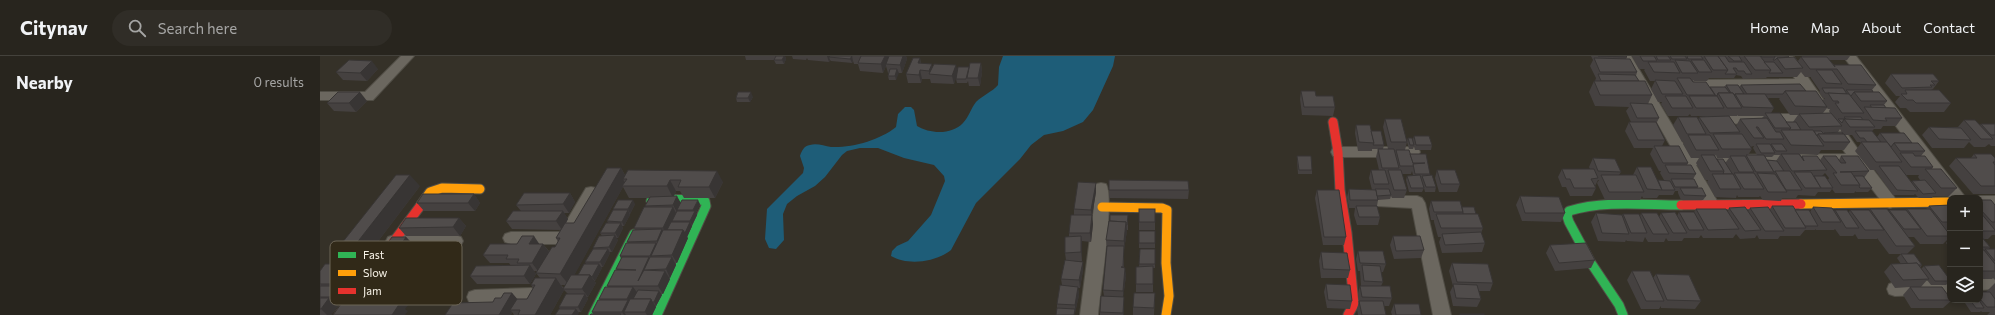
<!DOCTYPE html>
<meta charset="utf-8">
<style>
body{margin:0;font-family:Commissioner,sans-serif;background:#302d27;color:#f1f3f6}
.controls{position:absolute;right:12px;bottom:12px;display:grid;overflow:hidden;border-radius:8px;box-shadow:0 2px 6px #0003}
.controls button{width:36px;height:36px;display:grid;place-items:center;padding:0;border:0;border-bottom:1px solid #44423c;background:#28251e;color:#f1f3f6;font:20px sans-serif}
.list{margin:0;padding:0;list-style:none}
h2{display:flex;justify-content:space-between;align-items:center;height:52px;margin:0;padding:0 16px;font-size:17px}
h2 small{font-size:13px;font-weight:400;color:#a5a5a4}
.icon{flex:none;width:22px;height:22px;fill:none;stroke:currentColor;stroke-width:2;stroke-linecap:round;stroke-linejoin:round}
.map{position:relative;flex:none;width:1675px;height:259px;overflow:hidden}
header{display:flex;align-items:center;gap:24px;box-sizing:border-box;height:56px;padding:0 20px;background:#28251e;border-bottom:1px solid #44423c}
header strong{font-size:19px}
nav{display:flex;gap:22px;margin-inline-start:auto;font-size:14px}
.search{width:280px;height:36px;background:#302d27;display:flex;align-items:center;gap:10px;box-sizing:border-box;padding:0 14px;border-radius:22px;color:#a5a5a4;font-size:15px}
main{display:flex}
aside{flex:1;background:#28251e}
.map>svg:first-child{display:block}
.water{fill:#1e5d78}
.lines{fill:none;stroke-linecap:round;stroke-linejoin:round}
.street-casing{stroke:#504d45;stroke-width:2}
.fast-casing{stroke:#504d45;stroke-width:11}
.slow-casing{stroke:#504d45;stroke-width:11}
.jam-casing{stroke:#504d45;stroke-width:11}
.street{fill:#6b675f;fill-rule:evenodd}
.fast{stroke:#30b455;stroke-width:9}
.slow{stroke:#ff9f0a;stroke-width:9}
.jam{stroke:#e5322d;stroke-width:9}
.wall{fill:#454140;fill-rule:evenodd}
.shaded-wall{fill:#383534}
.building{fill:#504c4b;stroke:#383534}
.key{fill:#312918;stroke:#6d6657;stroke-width:1}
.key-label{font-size:11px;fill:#f9f4e9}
</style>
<header>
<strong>Citynav</strong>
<div class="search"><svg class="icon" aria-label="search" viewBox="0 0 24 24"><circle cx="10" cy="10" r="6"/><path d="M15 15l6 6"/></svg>Search here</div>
<nav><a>Home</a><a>Map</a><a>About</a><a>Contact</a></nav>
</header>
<main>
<aside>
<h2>Nearby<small>0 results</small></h2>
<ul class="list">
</ul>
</aside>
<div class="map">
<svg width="1675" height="259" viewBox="0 0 1675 259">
<rect width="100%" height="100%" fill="#353128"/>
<path class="water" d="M683,0H795L793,10L773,54L763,66L743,75L724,79L711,89L700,103L656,147L631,194C616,206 588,210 571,200L572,195L577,190L588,185L611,159L625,125L624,120L614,109L584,102L558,92H540L527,95L522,99L505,121L495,130L477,140L467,148L463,158L464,184L456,193L449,192L445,183L447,153L483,117L484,112L480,100C482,94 484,90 490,89C497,87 504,90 511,91C532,92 560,84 576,71L578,58L585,51H591L594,54L597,70C610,78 632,79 643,67C649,61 651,52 656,46C663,39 672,36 678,29L679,11Z"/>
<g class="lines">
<g class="street-casing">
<g id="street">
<path d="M81,0H94L53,44H0V36H45Z"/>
<path d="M1299,0H1311L1370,99L1526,98L1502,63L1496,67L1392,68L1387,66L1385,63L1387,60L1392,58H1499L1481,31L1367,32L1362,31L1360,28L1362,25L1367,24L1475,23L1460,0H1473L1542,99L1578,146L1575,150L1570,152L1565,150L1533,108L1376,109L1399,148L1396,152L1391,154L1386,152Z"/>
<path d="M1523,0H1536L1646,142H1630Z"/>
<path d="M1018,91H1093L1098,92L1100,96L1098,100L1093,101H1018L1013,100L1011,96L1013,92Z"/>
<path d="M781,127L786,128C795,143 780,236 778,259H760L774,151L773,132L776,128Z"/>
<path d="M271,131L276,132L279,136L249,188L243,190L237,188H191L185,186L183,182L185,178L191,176H240L266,132Z"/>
<path d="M1062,140H1097L1102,142L1105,147L1131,259H1113L1092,152L1057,150L1054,146L1057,142Z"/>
<path d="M1660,140H1675V152H1660V142H1655Z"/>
<path d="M74,179H135L141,181L143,185L141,189L135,191H74L68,189L66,185L68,181Z"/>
<path d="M1675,219V233L1660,234V220Z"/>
<path d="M1630,224V238L1575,240L1569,238L1567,233L1569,228L1575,226Z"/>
<path d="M90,231L96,233L98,238L96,243L90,245L35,246L29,244L27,239L29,234L35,232Z"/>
<path d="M211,232L217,234L219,239L217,244L211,246L155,248L149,246L147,241L149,236L155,234Z"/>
</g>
</g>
<g class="fast-casing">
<g id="fast">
<path d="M331,145L339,143L381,144L385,145L386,150L337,259"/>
<path d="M273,259L314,178"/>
<path d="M1303,259L1299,249L1271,207L1249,166L1247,160L1249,155C1284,144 1325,149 1361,149"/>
</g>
</g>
<g class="slow-casing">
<g id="slow">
<path d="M1481,148L1630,146"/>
<path d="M101,149L110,136L122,132L160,133"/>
<path d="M782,151L842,152L847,154L846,207L849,240L846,259"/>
</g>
</g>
<g class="jam-casing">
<g id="jam">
<path d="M1013,66L1018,96L1020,134L1027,177L1034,248L1028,259"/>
<path d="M1361,149L1481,148"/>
<path d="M19,259L101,149"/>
</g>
</g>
<use href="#street" class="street"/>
<use href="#fast" class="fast"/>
<use href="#slow" class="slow"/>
<use href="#jam" class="jam"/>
</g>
<g class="wall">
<path d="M425,0H465L466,3L464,8H456L454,4H426Z"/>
<path d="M472,0H586L587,3L582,17H578L576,24H569L568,20L569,17H568L566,10L563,17L540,15L538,8H534L533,5L532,7L511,5L510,4L509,6L488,4L487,2L486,4L473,3Z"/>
<path d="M1271,0H1306L1307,1L1306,3L1317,16L1316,20L1319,25L1332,39L1328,48L1339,62L1336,68L1345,84L1342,90L1368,107L1367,109L1376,118L1373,123L1378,131L1377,132L1386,140L1383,144H1361L1358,137V135H1355L1353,139H1339L1337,142H1323L1322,140L1320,144H1285L1277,127L1279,124H1278L1275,130L1276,132L1272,140H1250L1246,131H1242L1238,121L1242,113H1270L1269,111L1273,102L1301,116L1299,119H1313L1317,111L1338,124H1344L1340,117L1341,115H1339L1330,98L1333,92H1314L1305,75L1309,66H1311L1306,55L1309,51L1275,50L1269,36L1274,25H1275L1276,22L1270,10L1273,4Z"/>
<path d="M1312,0H1468L1469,1L1477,6L1481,1H1482V0H1530L1527,4H1509L1514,9L1556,29L1552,34L1553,36L1567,45L1564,49L1566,52L1582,62L1576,70H1563L1561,73H1554L1552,75L1557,81L1560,77L1592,87L1605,95L1601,100L1613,111L1612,113L1637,132L1629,140H1613L1612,142H1599L1595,138L1594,139H1573L1555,114H1550L1535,95L1541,87L1540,86H1537L1532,79H1525L1530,86L1524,94H1501L1498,99L1480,98L1482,101V100L1500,104L1503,100L1519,104L1521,100L1549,115L1544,122L1552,132L1548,136H1536V135L1534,137H1515L1512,133L1510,136H1498L1495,140L1478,139L1476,142H1462L1461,145L1443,144L1440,140L1439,141H1418L1417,139L1416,142L1395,141L1387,126L1388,124H1385L1376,107L1379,102H1371L1363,88L1364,86H1362L1353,69L1358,61L1378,64L1379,61L1387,60H1371L1370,58L1368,60H1348L1341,48L1342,46H1338L1331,33L1335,25H1330L1324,14L1325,13H1319ZM1481,16L1485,21H1491V22L1500,35L1499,36L1503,42H1505L1503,44L1486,35L1421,29L1419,31L1406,29L1404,31H1390L1372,25H1373L1374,24V25H1387L1389,22H1414L1416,19L1421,20L1423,23L1446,22L1447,21H1477ZM1448,42H1460L1459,43L1470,59H1478L1473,66H1466L1451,57L1454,52ZM1507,52L1508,53H1510L1509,55L1510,57H1503ZM1418,59V60H1444L1442,62L1420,63L1416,70L1409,60H1417ZM1520,73L1523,78L1518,76ZM1434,90L1433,92L1437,99H1428L1432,93L1430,91ZM1396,99L1397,102H1409L1406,106L1397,103L1395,100ZM1454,99H1460L1456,105L1447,104L1445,101H1452ZM1505,117L1509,122L1508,124L1502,120ZM1586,119H1599L1598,121L1600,124L1592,125L1591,126Z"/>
<path d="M600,2L601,8H612V11L637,16L661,7L662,16L660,30H649L648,25L647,27H637L636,23V21L634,28L611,27L610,23H602L601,27H588L586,18Z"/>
<path d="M58,13L47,25L23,24L16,16Z"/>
<path d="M1571,18L1619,25L1613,33L1611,34L1631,47L1624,56H1590L1586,52H1580L1575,46L1580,40H1576L1565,27Z"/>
<path d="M981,35L996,40L1015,51L1013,60L982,59L980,43Z"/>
<path d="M433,41L430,46H417L416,42Z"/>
<path d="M47,45L36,56L14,55L7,47Z"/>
<path d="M1065,63L1087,85L1088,82L1093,83L1094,80L1112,89L1111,94H1095L1094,90L1093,93H1089L1087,86L1085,94L1090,98L1110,118V119L1116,131L1115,136H1105L1104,132L1102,136H1089L1086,124L1087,120L1093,119L1092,115L1091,118H1082L1087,134L1084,142H1072L1071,140L1070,143L1058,144L1057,150L1060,161L1058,169H1037L1034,159L1035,152H1029L1027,141L1029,133L1052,134L1049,122L1051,114H1059L1056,101L1058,93H1052V95H1038L1035,77L1036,69L1051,75L1064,89L1063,93H1068L1063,71Z"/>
<path d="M1644,64L1660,69L1661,68H1675V90H1671L1669,88L1665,91H1654L1649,86L1644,92H1612L1602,79L1609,71H1638Z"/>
<path d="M1654,98L1675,102V138H1653L1629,110L1636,102H1651Z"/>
<path d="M977,100L992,114V118H978L977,104Z"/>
<path d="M301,112L305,119L403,126L395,142H364L360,135H356L354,140L361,147L380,148L376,157L377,159L372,169H371L372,170L367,181L368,182L357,207H356V209L350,222H349L350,223L343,238H341L342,239L336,250H335L336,251L332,259H270L273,258L272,256L280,244L279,243L288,231L287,230L297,214L296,213L301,203L300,200L308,187L307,186L315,174L314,172L326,151L325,150L329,142H309L303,131L254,219H258L266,208L265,206L274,193L273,192L282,180L280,177L288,167L287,165L294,154L293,153L315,148L310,158V159L304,170H302L303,172L298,182H296L298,184L292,196H289L290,197L283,211H281L282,212L275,225H274L276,227L268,241H267L268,243L261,256H258L259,257L240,253L239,251L248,238L244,234L230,259H194L192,256L191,259H125L173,246L192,237L197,243H207L213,232L211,229L220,222L216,217L217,215H214L216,218L210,228H157L150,220L191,210L189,207H170L163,199L219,188H223L229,195L235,191L238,186L236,182L241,174L192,173L186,165L201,155L196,149L250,137L255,146L249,157H244L248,163L246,167H254ZM241,229H246L244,232Z"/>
<path d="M1117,114L1140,128L1137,136H1119L1115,122Z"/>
<path d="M776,127V136L772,160L773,168L771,186L762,185V205H753L763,214L760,232H758L759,239L755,257L737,252V248L742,229L741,223L746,204L745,197L749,180V177L754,159V153Z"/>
<path d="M100,130L37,213H35L38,216L24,235L27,238L19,249H16L18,250L11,259H0V228L17,208L10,202Z"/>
<path d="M789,134H869L868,143L789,142Z"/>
<path d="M997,134L1026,181L1024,189H1003L995,142Z"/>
<path d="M154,138L160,147L155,155H104L97,147Z"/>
<path d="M1200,140L1245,157L1241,166L1202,165L1196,149Z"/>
<path d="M1660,144L1675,149V179H1672L1668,183H1664L1670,191L1669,193H1675V224L1673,222L1672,223H1660Z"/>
<path d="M1111,145L1142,151L1156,158L1163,172L1161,177L1165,187L1162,196L1122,197L1119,186L1121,181H1118L1114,166V164H1111L1109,153Z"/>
<path d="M1630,149V174H1626L1630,179V181L1623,188H1600L1594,181H1588L1595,190L1587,198H1569L1557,182V183H1538L1535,178L1533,180H1520L1515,173L1514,174H1496V173L1495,174H1485L1480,180H1460L1458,183H1439L1437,179L1435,182L1420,183L1416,178L1413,182H1383L1381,179L1379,182H1364L1362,185H1348L1346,182L1344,186H1328L1325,181L1323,186L1307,185L1306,184L1305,186L1278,185L1271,166L1276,157L1302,159L1303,158L1320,160L1321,157L1339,161L1341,157L1357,160L1359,156H1374L1376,153L1408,155L1409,152L1428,155L1430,152L1450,153L1452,150L1475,154L1490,156L1493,151L1514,155L1515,154L1529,156L1530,154H1549L1550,153L1569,155V154H1586L1587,153H1606L1609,150Z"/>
<path d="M835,153V174H819V166Z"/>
<path d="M808,159V174H807L804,194V211L806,220L803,241L804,249V259H780V256L784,240L783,234L787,192L786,184Z"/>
<path d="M139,162L146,170L140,180H86L79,172Z"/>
<rect x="819" y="175" width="16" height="17"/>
<path d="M1073,180L1104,194L1101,202L1074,203L1070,189Z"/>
<path d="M86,181L91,187L131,195L123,207H66L59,199Z"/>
<path d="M1630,182V193L1626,187Z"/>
<path d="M1230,189L1275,204L1271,212L1235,215L1226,197Z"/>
<path d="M820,193H835V212H833V236H816V211H819Z"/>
<path d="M1038,195L1066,208L1063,216H1061L1063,226L1061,230L1072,242L1069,250H1064L1066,259H1038L1037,253L1039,245L1038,238L1040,230H1041L1040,215H1038L1036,203Z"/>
<path d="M1001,196L1030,214L1028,222H1001L999,205Z"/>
<path d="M1581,198L1602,209L1600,212L1601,213L1604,210L1630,225L1626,229H1611L1607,224L1601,231L1632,244L1623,252H1591L1583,239L1590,231L1575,232L1564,216L1571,208H1581L1577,202Z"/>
<path d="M1132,207L1173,227L1170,235H1159L1161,243L1157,251L1133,250L1130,236L1133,230L1129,215Z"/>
<path d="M113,215L105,227H50L42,219Z"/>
<path d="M1312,215L1333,222L1336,218L1381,245L1375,253L1341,252V250L1339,253H1321L1307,224Z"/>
<path d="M1675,227V259H1667L1670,256H1662L1661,255L1660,256H1651L1643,244H1660V236H1667H1666Z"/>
<path d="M1006,228L1032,245L1030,253L1007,252L1004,236Z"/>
<path d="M835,237L834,259H813V251Z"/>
<path d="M1074,248L1101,259H1072L1071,256Z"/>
</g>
<g class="shaded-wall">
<path d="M464,0H465L466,3L464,8L462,4Z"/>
<path d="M507,0H513L509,1L510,4L509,6Z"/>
<path d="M532,0L533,5L532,7L530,3Z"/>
<path d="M565,0H569L566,8V10L563,17L561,8Z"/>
<path d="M583,0H586L587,3L582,17L580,9Z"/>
<path d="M600,2L601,11L598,7Z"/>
<path d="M52,5L58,13L47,25L40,17Z"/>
<path d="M661,7L662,16L660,30L658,22Z"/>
<path d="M612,8L613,16L610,18L609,15Z"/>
<path d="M636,9L638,17L634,28L632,20Z"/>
<path d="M577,13L579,17L576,24L575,20Z"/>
<path d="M600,14L602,23L601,27L599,19Z"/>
<path d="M40,36L47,45L36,56L29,47Z"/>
<path d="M431,36L433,41L430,46L428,42Z"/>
<path d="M301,112L307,123H303L305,127L302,130L303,131L249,229L240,218Z"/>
<path d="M397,115L403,126L395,142L389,131Z"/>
<path d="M90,119L100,130L37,213L25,202Z"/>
<path d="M350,124L356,135L353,142L347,130Z"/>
<path d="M776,127V136L772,160L773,168L771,186L770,177L772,162L771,154Z"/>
<path d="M250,137L255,146L249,157L243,148Z"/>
<path d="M154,138L160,147L155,155L148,147Z"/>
<path d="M357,140L362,149L357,154L359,156L358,158L353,149Z"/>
<path d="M313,144L315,148L310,158L308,153Z"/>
<path d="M378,144L380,148L376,157L377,159L372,169L370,165L374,156L373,154Z"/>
<path d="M353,151L357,159L352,165L353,168L346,178L343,172Z"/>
<path d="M308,154L310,159L304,170L302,166Z"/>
<path d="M243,155L248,163L242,174L236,165Z"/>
<path d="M139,162L146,170L140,180L133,171Z"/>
<path d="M370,166L372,170L367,181L368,182L357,207L352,199L363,174Z"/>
<path d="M806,166L807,175L804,194V185Z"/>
<path d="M301,167L303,172L298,182L295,177Z"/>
<path d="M342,173L347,182L342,194L337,185Z"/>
<path d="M295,179L298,184L292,196L289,191Z"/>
<path d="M214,180L220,189L209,188Z"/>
<path d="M761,180L762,188V205L761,196Z"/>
<path d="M86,181L94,189L82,187Z"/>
<path d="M124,187L131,195L123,207L116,199Z"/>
<path d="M336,187L341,195L331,200L336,206L335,208L330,200Z"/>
<path d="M223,188L229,196L218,215L212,207Z"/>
<path d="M288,193L290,197L283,211L280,206Z"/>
<path d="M329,201L334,209L324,214L329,221L318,225Z"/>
<path d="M352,201L356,209L350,222L346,213Z"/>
<path d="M763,206V214L760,232L759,224Z"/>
<path d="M105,207L113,215L105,227L97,219Z"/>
<path d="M30,208L38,216L24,235L27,238L19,249L10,241L17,231L14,228Z"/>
<path d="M279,208L282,212L275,225L272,221Z"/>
<path d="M210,209L216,218L210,228L204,220Z"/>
<path d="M805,212L806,220L803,243V235Z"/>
<path d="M345,215L350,223L343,238L338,230Z"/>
<path d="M270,219L276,227L268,241L262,233Z"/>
<path d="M236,222L244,234L230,259H215Z"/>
<path d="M313,231L319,239L313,251L307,243Z"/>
<path d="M758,231L759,239L755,257V249Z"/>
<path d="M339,235L342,239L336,250L334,246Z"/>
<path d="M192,237L199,245L190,254L192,256L191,259H179Z"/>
<path d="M265,238L268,243L261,256L258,251Z"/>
<path d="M82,239L90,247L85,253L88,255L85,259H72L76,247Z"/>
<path d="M804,241V259H803Z"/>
<path d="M9,242L18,250L11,259H7L1,253Z"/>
<path d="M331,243L336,251L332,259H327L325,256Z"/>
<path d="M308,244L313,252L304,256L306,259H304L302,256Z"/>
<path d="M256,253L259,257L258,259H252Z"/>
</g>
<g class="building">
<path d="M456,0H464L462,4H454Z"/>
<path d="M510,0H532L530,3L509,1Z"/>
<path d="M541,0H565L561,8L538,7Z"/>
<path d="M569,0H583L580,9L566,8Z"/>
<path d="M1278,0H1306L1307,1Z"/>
<path d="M1320,0H1334L1337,5H1323Z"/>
<path d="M1336,0H1348L1351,4H1338Z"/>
<path d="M1350,0H1365L1367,3H1352Z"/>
<path d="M1367,0H1381L1383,3H1368Z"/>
<path d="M1384,0H1398L1408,14H1393Z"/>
<path d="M1398,0H1405L1409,6H1424L1432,18H1426L1424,15H1418L1416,12H1413L1417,18H1405L1408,14Z"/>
<path d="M1408,0H1419L1422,5H1414Z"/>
<path d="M1424,0H1440L1451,14H1435Z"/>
<path d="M1441,0H1455V1H1442Z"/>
<path d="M1455,0H1468L1469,1L1457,2L1455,4H1453L1455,1Z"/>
<path d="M1474,1L1483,12L1465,13L1457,2Z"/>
<path d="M1481,1H1507L1515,11L1514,9H1541L1556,29L1528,28L1517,13H1490Z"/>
<path d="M593,2H600L598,7L612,8L609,15L600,14L599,19L586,18Z"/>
<path d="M1274,2L1310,3L1317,16H1280Z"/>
<path d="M29,4L52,5L40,17L16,16Z"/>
<path d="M1355,4L1370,5L1378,17H1362Z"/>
<path d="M1371,4H1384L1392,16H1379Z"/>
<path d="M1328,6H1354L1360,17L1334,16Z"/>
<path d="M1444,6H1454L1463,17H1449L1451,14Z"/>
<path d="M650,7H661L658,22H647Z"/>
<path d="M614,8L636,9L632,20L609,18Z"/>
<path d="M638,11H649L646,23H636Z"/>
<path d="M570,13H577L575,20H568Z"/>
<path d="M1496,14H1512L1522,28L1506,27Z"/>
<path d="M1278,18L1315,19L1319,25H1281Z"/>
<path d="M1571,18H1613L1619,25H1611L1615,29H1610L1612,31L1582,32Z"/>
<path d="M1357,22H1370L1373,26H1386L1395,39H1367Z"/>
<path d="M1335,24L1355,25L1363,38H1342Z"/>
<path d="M1274,25H1325L1332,39H1280Z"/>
<path d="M1480,28L1486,35H1465L1463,38H1427L1421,29Z"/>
<path d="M1406,29H1418L1424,38H1415L1414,39L1413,37H1411Z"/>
<path d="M1390,31H1405L1410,37H1398L1397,40H1396Z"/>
<path d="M1502,32H1523L1527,38L1505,37Z"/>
<path d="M1526,34H1552L1553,36H1534L1531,40Z"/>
<path d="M1585,34H1619L1631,47H1596L1593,44H1587L1581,38H1587Z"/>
<path d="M981,35H995L996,40H1013L1015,51H984Z"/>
<path d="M1465,35H1496L1507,51L1475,50Z"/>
<path d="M18,36H40L29,47H7Z"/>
<path d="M418,36H431L428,42H416Z"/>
<path d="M1534,36H1559L1567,45H1541Z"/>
<path d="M1398,37H1413L1422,52H1407Z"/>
<path d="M1508,37L1529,38L1544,57H1522L1515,47H1519L1518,45H1513Z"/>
<path d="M1415,38H1445L1454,52L1423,51Z"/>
<path d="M1345,40H1366L1373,52H1352Z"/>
<path d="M1369,40H1397L1404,52H1376Z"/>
<path d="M1310,47L1332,48L1339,62H1317Z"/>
<path d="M1550,49H1564L1566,52H1552Z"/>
<path d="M1544,51L1575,52L1582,62H1565L1567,65L1553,64Z"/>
<path d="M1445,57H1460L1471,72H1455Z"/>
<path d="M1511,57L1522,70L1489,71L1479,58Z"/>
<path d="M1409,60L1420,76L1390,77L1379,61Z"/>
<path d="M1358,61H1377L1386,78H1367Z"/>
<path d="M1524,61H1541L1543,64L1524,63L1522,67L1518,63H1526Z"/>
<path d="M1447,62L1456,76H1460L1464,83H1446L1438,71H1436L1444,82H1434L1420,63Z"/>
<path d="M1065,63H1081L1087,86H1071Z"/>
<path d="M1524,63L1549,64L1555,71H1530Z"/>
<path d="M1644,64H1655L1673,83H1661Z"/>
<path d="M1309,66H1336L1345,84H1318Z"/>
<path d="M1466,66H1476L1481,74H1469L1471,72Z"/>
<path d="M1661,68H1675V79H1671Z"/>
<path d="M1036,69H1050L1054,87L1039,86Z"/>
<path d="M1609,71L1641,72L1651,84L1619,83Z"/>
<path d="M1461,74H1493L1504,90L1471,89Z"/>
<path d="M1051,75H1061L1064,89H1053L1054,87Z"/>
<path d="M1494,75H1501L1504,78H1498L1497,80Z"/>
<path d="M1535,75H1552L1561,86H1547L1544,82H1540Z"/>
<path d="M1522,76L1523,78H1505L1504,77Z"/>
<path d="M1560,77H1584L1592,87H1574L1571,91Z"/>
<path d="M1393,78H1422L1432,93H1402Z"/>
<path d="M1498,78H1524L1530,86H1504Z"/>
<path d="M1368,79H1390L1399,94H1376Z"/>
<path d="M1094,80H1109L1112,89H1096Z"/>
<path d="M1088,82H1092L1094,89H1090Z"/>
<path d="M1541,86H1567L1582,106H1556Z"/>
<path d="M1574,87H1598L1605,95H1580Z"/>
<path d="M1436,88H1450L1455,97H1441Z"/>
<path d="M1451,88H1462L1467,95H1456Z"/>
<path d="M1334,90H1359L1368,107H1343Z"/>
<path d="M1058,93H1074L1079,112H1062Z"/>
<path d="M1076,94H1089L1094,110H1080Z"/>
<path d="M1580,97H1593L1595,100H1605L1613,111H1591Z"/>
<path d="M1090,98H1106L1110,118H1095L1093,108L1105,107H1093Z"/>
<path d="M1461,98H1479L1484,105L1482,100H1497L1507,114L1472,115Z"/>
<path d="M1654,98H1671L1675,102V106H1673L1675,109V130H1661L1636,102H1657Z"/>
<path d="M1381,99H1394L1404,115H1390Z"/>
<path d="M1426,99H1444L1454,116H1436Z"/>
<path d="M977,100H991L992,114H979Z"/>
<path d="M1410,100H1425L1434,116H1419Z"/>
<path d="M1503,100H1516L1521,107H1526L1521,100H1538L1549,115L1520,116H1531L1540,129H1521L1513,117H1517Z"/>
<path d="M1273,102L1295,103L1301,116L1278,115Z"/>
<path d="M1397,103H1403L1413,119V118H1403L1404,115Z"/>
<path d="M1447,104L1457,105L1464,115L1454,116Z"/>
<path d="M1345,109H1371L1376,118L1349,117Z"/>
<path d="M1559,110H1579L1598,135L1577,134Z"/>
<path d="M1317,111H1331L1342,134L1327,133Z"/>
<path d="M287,112H301L240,218L216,217L232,191H235L240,182H236L245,167H254Z"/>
<path d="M1242,113H1274L1278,122L1271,123L1276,132H1254L1250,123H1246Z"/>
<path d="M1605,113H1621L1637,132H1621Z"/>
<path d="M308,114L397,115L389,131H358L361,124H350L347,130H302L307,123H303Z"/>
<path d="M1051,114H1065L1069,128H1054Z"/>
<path d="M1068,114H1081L1087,134H1074Z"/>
<path d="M1117,114H1135L1140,128H1121Z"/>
<path d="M1455,115H1470L1482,134H1466Z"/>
<path d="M1474,116H1491L1501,132H1485Z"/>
<path d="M1414,117H1434L1444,133H1424Z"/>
<path d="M1437,117L1455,118L1467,136H1448Z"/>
<path d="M1392,118H1413L1421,133H1400Z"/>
<path d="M76,119H90L25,202H10Z"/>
<path d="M1100,119L1104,132H1091L1087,120Z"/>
<path d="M1112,119L1116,131H1106L1102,120Z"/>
<path d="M1281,119H1316L1324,136H1289Z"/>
<path d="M1494,120H1505L1513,132H1501Z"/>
<path d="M1534,120H1543L1552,132H1540L1539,131L1540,129Z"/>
<path d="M1351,123H1374L1378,131H1355Z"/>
<path d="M789,124L868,125L869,134H789Z"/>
<path d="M1338,124L1350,125L1355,134H1342Z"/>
<path d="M1605,124L1616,137L1603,138L1592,125Z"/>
<path d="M758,126L776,127L771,154L754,153Z"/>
<path d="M1360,132H1382L1386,140L1364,139Z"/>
<path d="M1029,133L1056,134L1058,144H1030Z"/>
<path d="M1055,133H1069L1071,139L1057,140L1056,134Z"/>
<path d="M997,134H1019L1026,181H1004Z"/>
<path d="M204,137H250L243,148L196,149Z"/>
<path d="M103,138H154L148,147H97Z"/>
<path d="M357,140L353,149L325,150L330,141Z"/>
<path d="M1200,140L1239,141L1245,157H1205Z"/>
<path d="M298,144H313L308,153H293Z"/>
<path d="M362,144H378L373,154H357Z"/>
<path d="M1660,144H1671L1675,149V166H1672L1660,153Z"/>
<path d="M1111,145H1140L1143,156H1114Z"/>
<path d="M1630,149V166H1622L1609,150Z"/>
<path d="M1036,150H1057L1060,161H1039Z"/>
<path d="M1452,150H1473L1486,172H1465Z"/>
<path d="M324,151H353L343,172H314Z"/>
<path d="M1142,151H1154L1156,158H1143V156Z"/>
<path d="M1425,151L1441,174L1425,175L1409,152Z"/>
<path d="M1448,151L1464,175H1445L1430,152Z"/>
<path d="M1493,151L1512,152L1521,166H1502Z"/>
<rect x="819" y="153" width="16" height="13"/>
<path d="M1376,153H1406L1419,173L1388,174Z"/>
<path d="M1550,153H1567L1595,190H1576Z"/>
<path d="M1587,153H1610L1630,179V180H1607Z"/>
<path d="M293,154H308L302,166L287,165Z"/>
<path d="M1475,154H1489L1498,170H1485Z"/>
<path d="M1515,154H1527L1539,172H1526Z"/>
<path d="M1530,154H1549L1564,174H1545Z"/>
<path d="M1569,154H1586L1601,173H1584Z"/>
<path d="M193,155H243L236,165H186Z"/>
<path d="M357,155H375L370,165H352Z"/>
<path d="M1355,156L1367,177H1353L1341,157Z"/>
<path d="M1359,156H1374L1384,174H1369Z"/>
<path d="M1660,156L1675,174V175H1660Z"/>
<path d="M1276,157L1302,159L1309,178L1282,177Z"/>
<path d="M1321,157H1337L1349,178H1333Z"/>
<path d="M1116,158H1158L1163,172H1121Z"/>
<path d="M1303,158H1319L1327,177H1311Z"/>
<path d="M751,159H772L770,177H749Z"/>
<path d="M790,159H808L807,169H806V166L790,165Z"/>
<path d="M86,162H139L133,171L79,172Z"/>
<path d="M789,165L806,166L804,185L786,184Z"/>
<path d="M351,166H370L365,177L363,174H347Z"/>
<path d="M286,167H301L295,177H280Z"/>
<path d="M342,173L337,185L307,186L313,174Z"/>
<path d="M343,174H363L352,199L331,200Z"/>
<rect x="819" y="175" width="16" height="12"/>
<path d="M1161,176L1165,187L1125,189L1122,178Z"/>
<path d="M295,179L289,191L273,192L279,180Z"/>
<path d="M1660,179L1670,191H1660Z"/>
<path d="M202,180H214L209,188H223L212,207H197L199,203H186L188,199H163L170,188H197Z"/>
<path d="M761,180V196L745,197V181Z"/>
<path d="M1073,180H1100L1104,194L1076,195Z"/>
<path d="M72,181H86L82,187H124L116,199H59Z"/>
<path d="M306,187H336L330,200H300Z"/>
<path d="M1266,187L1275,204L1239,207L1230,189Z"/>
<path d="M787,190H804L803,211H801L805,212L803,235L783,234Z"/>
<path d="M273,193H288L280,206H265Z"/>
<path d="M820,193H835V208H819Z"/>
<path d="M1665,193H1675V205Z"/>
<path d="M1660,194H1664L1675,208V215H1662L1660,213Z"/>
<path d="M1038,195H1063L1066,208L1040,207Z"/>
<path d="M1001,196L1027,197L1030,214L1003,213Z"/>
<path d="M1581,198H1594L1602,209H1598L1597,207L1588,208Z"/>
<path d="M302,201H329L318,225L324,214L345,215L338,230H287L295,214H316L296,213Z"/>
<path d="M330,201H352L346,213L324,214Z"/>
<path d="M745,204L763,206L759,224L741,223Z"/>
<path d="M1132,207L1168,208L1173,227L1137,226Z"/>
<path d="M1597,207L1609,223L1583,224L1571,208Z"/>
<path d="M5,208H30L14,228H0V215Z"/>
<path d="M264,208H279L272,221L270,219H258Z"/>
<path d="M210,209L204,220H150L156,210Z"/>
<path d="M1042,209L1060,210L1063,226L1044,225Z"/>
<path d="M1619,209L1630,224V225H1615L1604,210Z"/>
<path d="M833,210V228H816V211Z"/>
<path d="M1312,215H1330L1344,245H1326Z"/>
<path d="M1336,218L1369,219L1381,245L1347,244Z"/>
<path d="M251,219H270L262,233H243Z"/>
<path d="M215,222H236L215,259H198L200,254H190L197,243H207L215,229H211Z"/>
<path d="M1006,228L1030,229L1032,245L1008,244Z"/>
<path d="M1133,228L1157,229L1161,243L1136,242Z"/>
<path d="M740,229L758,231L755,249L737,248Z"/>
<path d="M0,230H18L10,241H0Z"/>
<path d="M1040,230H1070L1072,242L1042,241Z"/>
<path d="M285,231H313L307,243H279Z"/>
<path d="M1590,231H1622L1630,242V244H1599Z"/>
<path d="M318,234L339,235L334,246H332L331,243H313Z"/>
<path d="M1660,236H1670L1675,243V251H1667L1660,243Z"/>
<path d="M184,237H192L179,259H125L133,247L173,246L175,242H181Z"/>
<path d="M814,237H835L834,252L813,251Z"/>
<path d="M246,238H265L258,251H239Z"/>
<path d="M56,239H82L76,247H80L72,259H13L21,248H50Z"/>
<path d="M781,240L804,241L803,257L780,256Z"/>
<path d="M0,242H9L1,253H0Z"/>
<path d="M310,243H331L325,256H304Z"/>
<path d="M278,244H308L302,256H272Z"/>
<path d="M1650,244H1659L1664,252H1656Z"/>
<path d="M1039,245H1063L1066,259H1042Z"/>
<path d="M1074,248H1099L1101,259H1076Z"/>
<path d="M737,252L755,253L754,259H736Z"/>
<path d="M239,253H256L252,259H235Z"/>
<path d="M271,258H301L300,259H270Z"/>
<rect x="1140" y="258" width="24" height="1"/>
</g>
<rect x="10" y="185" width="132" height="64" rx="6" class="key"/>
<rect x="18" y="196" width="18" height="6" fill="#30b455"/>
<rect x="18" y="214" width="18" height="6" fill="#ff9f0a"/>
<rect x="18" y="232" width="18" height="6" fill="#e5322d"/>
<g class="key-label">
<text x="43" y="203">Fast</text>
<text x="43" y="221">Slow</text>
<text x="43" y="239">Jam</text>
</g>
</svg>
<div class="controls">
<button>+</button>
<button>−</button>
<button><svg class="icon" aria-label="layers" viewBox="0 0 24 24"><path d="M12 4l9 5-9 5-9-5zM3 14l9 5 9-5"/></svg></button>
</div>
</div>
</main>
